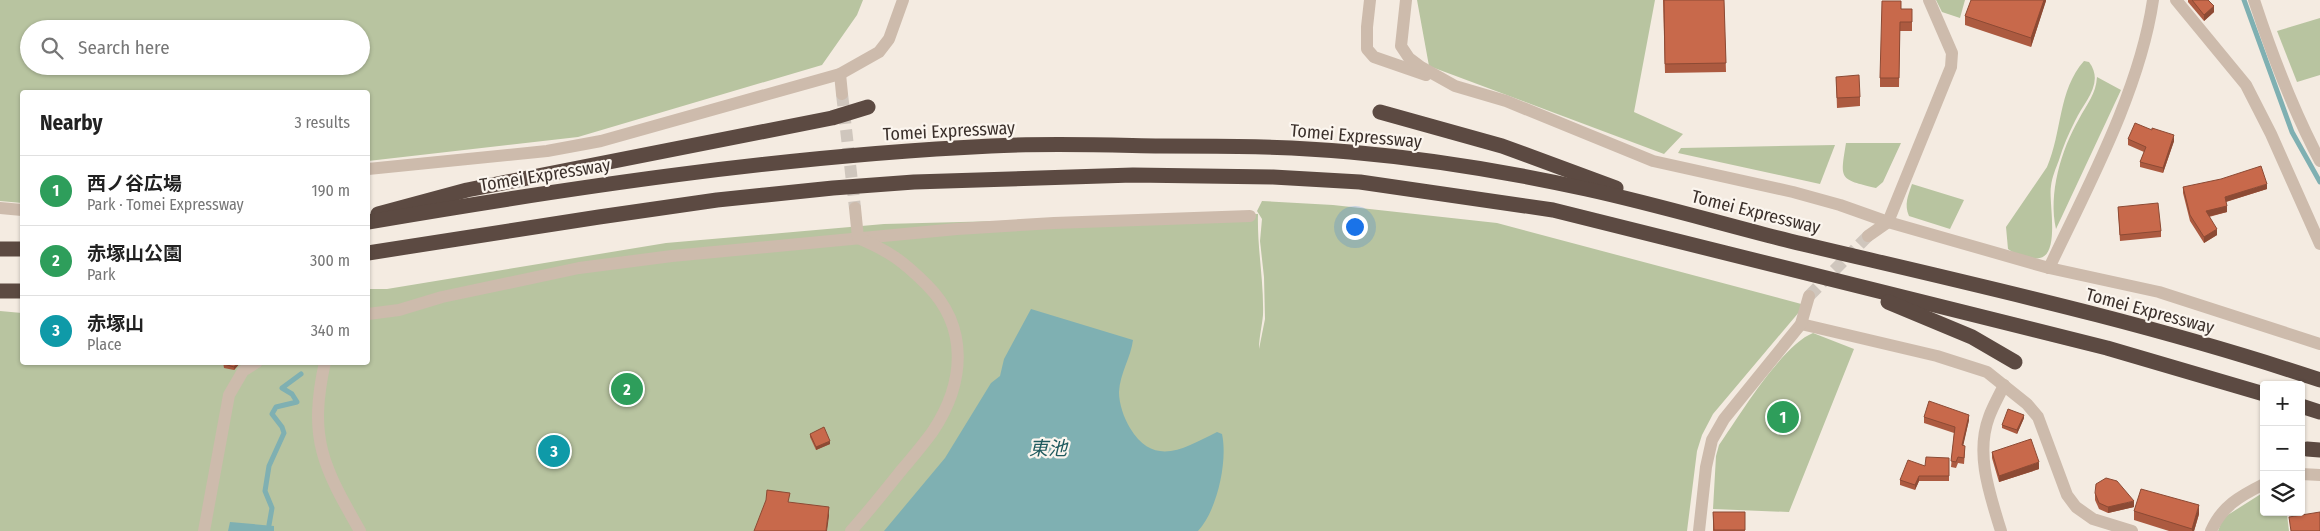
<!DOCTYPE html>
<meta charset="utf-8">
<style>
body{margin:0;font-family:"Fira Sans Condensed","Noto Sans JP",sans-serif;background:#f2f2f2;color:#222}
.controls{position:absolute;right:15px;bottom:15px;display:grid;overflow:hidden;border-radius:5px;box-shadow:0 1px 4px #0004}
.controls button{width:45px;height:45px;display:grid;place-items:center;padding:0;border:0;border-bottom:1px solid #e0e0e0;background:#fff;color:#222;font:25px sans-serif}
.you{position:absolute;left:1354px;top:226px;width:18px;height:18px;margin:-12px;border:4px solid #fff;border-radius:50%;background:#1a73e8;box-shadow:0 0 0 8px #1a73e833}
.badge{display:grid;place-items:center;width:32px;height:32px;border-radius:50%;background:#0f766e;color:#fff;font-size:16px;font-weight:700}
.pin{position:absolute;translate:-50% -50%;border:2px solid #fff;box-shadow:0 1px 5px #0006}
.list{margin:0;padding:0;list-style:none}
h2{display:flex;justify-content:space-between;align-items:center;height:65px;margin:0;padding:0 20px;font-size:21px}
h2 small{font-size:16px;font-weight:400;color:#767676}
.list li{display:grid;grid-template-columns:32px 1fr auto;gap:15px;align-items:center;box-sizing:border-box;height:70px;padding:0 20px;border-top:1px solid #e0e0e0}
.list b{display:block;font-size:19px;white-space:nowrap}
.list p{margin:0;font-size:16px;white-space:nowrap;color:#767676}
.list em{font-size:16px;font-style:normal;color:#767676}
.icon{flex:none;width:28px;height:28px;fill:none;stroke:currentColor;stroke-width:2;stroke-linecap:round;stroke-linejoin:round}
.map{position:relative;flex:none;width:2320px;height:531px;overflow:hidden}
.search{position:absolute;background:#fff;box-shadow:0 1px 4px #0004;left:20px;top:20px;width:350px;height:55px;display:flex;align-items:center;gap:12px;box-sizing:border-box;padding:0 18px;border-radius:28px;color:#767676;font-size:19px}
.panel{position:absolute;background:#fff;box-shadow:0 1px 4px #0004;left:20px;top:90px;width:350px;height:275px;border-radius:5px}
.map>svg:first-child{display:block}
.green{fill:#b8c4a0;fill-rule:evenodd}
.water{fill:#7fb0b2}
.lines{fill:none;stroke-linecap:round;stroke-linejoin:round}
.stream{stroke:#7fb0b2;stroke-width:5}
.minor-tunnel{stroke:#cfc6bd;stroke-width:12;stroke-dasharray:12 6;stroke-linecap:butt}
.minor{stroke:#cdbbac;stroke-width:12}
.highway{stroke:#5c4a42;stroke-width:15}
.wall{fill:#ac5a40}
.shaded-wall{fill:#8c4a34}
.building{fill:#c8694b;stroke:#8c4a34}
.labels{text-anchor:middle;stroke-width:4.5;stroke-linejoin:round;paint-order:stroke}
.street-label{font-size:18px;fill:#3b302b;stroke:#fbf5ee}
.water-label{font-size:19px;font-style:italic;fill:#1f5a5e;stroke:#fbf5ee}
</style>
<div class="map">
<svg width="2320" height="531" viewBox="0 0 2320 531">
<rect width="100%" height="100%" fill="#f4ebe1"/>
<g class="green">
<path d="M0,0H863L857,15L822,65L578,137L368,161V92H22V203L0,201ZM29,29H361V66H29Z"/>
<path d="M1417,0H1655L1634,112L1683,134L1664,154L1429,66Z"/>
<path d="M1936,0H1965L1960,18L1942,12Z"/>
<path d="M2320,18V75L2297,82L2277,31Z"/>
<path d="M2084,61L2089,62C2105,83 2084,102 2075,121C2069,133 2063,146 2059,160C2056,168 2052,177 2051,186C2048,202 2063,264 2033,258C2023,256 2016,255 2008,249L2006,227L2047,167C2062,133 2058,90 2084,61Z"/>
<path d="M2097,77L2121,90L2056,229C2048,194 2061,150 2079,119C2087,104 2096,94 2097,77Z"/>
<path d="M1846,143H1901L1883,182L1876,188C1839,179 1840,180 1846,143Z"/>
<path d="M1835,145L1820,184L1678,153L1681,148Z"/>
<path d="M1912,184L1964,200L1950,229L1909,216C1904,204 1908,196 1912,184Z"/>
<path d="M1262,201L1333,205L1497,223L1805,305L1713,414L1702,435L1697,451L1687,531H0V311L22,313V362H368V289H387L666,243L884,224L1258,214C1257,248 1264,281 1263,315C1262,326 1259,338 1259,349L1265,319L1264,277L1260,241L1262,219L1257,211Z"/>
<path d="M1813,333L1854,349L1789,512L1713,509L1716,456L1719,445C1739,416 1782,345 1813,333Z"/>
<path d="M2264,492V512H2291L2287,515L2289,531H2218L2223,518Z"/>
</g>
<g class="water">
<path d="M1031,309L1133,340C1131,357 1120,373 1119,392C1119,404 1124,418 1130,428C1154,468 1185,448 1217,432L1222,434C1228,461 1217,511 1198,531H884L945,458L991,383L1000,376L1004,359Z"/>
<path d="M230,522L274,526V531H228Z"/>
</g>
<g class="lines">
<g class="stream">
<path d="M2244,0L2292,132L2320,182"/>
<path d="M269,525L272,508L265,491L269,466L284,433L282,427L272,414L276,407L297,402L292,394L282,388L301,374"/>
</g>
<g class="minor-tunnel">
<path d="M842,94L855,208"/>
<path d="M1809,296L1868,236"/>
</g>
<g class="minor">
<path d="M1370,0L1367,27V49L1374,57L1426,75"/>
<path d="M1406,0L1401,46L1409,58L1421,67L1455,86L1506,101L1653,161L1793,192L1840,205L1888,222L2049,268L2159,292L2320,344"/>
<path d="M2176,0L2246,85L2271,134L2320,244"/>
<path d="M2254,0C2272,55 2293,110 2320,161"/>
<path d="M840,74L842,94"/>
<path d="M368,169L547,151L601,141L840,74L879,52L889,39L903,0"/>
<path d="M0,208L22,210"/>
<path d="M1868,236L1888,222L1951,67L1952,53L1929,0"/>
<path d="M2049,268C2088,186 2140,90 2153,0"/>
<path d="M368,314L399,310L442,297L579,268L672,256L957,229L1054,223L1250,216"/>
<path d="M1801,324L1937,356L1987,372L2027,404L2038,417L2067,495L2076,507L2093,519L2132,531"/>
<path d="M325,362C308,439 323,466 360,531"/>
<path d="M2301,474L2320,475"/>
<path d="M204,531L229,395L243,371L257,362"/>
<path d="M851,531C868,512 884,492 900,472C911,459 923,445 933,431C965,383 969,327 927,285C903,261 889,251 858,238L855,208"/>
<path d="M1699,531L1706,467L1712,440L1724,419L1801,324L1809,296"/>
<path d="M2001,531C1990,495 1975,454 1989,417C1993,406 1999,396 2004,385"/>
<path d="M2211,531C2222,506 2240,496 2264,484"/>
</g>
<g class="highway">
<path d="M1380,112L1502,146L1616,188"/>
<path d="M378,214L467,190L832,118L868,107"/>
<path d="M368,222C574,187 781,156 991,146C1047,143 1104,145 1161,146C1224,146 1287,146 1350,152C1429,159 1509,172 1586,189C1655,204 1722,224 1790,241C1967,283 2147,322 2320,380"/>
<path d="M0,249H22"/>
<path d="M368,253L599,217L717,200L833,188L914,182L1133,175L1273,177L1360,182L1553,210L2107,348L2264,394"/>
<path d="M0,291H22"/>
<path d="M1888,302L1972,337L2015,362"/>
<path d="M2301,406L2320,412"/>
<path d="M2307,449L2320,450"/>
</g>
</g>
<g class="wall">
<path d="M1663,0H1724L1726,72L1665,73Z"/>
<path d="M2046,0L2031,47L1965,25V16Z"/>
<path d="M2188,0H2208L2214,12L2204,21L2188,2Z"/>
<path d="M1901,9H1912V31H1900L1899,87H1880V78Z"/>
<path d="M1836,77L1860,97V106L1837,108Z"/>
<path d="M2128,139L2174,141L2163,173L2140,167V162L2144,152L2128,145Z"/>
<path d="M2183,187L2267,189L2226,202L2227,212L2209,217L2217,235L2204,243L2190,221L2183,193Z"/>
<path d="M2118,207L2161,231V237L2120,241Z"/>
<path d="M223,362H241L234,370L224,368Z"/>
<path d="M1924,417L1969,420L1963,445L1965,451L1964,464L1958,463L1956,468L1951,467L1954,433L1924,423Z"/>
<path d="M2024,418L2017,434L2002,428V425Z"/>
<path d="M810,434L830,444L816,450L810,437Z"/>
<path d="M1992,452L2039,469L1999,482L1992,458Z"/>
<path d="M1949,458V481H1919L1915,490L1900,485V480L1925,466Z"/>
<path d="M2095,493L2134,507L2108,513L2099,509L2095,500Z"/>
<path d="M2134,511L2199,514L2194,531H2169L2134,520Z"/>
<rect x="1713" y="512" width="32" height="19"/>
</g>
<g class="shaded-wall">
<path d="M2044,0H2046V1L2031,47V38Z"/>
<path d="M2214,6V12L2204,21V15Z"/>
<path d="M2174,135V141L2163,173V168Z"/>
<path d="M2267,184V189L2225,202V197Z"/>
<path d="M2227,206V212L2206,217V211Z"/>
<path d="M2217,229V235L2204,243V237Z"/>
<path d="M238,362H241L234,370V367Z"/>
<path d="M1969,415V420L1962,451V445Z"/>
<path d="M2024,415V418L2017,434V430Z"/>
<path d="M830,441V444L816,450V447Z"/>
<path d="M2039,462V469L1999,482V476Z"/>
<path d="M1919,476V481L1915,490V485Z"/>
<path d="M2134,501V507L2108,513V507Z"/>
<path d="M2199,505V514L2194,531H2192V529Z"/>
<path d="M829,507V516L827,531H826Z"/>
</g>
<g class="building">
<path d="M1664,0H1724L1726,63L1665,64Z"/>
<path d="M1971,0H2044L2031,38L1965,16Z"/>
<path d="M2192,0H2208L2214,6L2204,15Z"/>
<path d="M1882,1H1901V9H1912V22H1900L1899,78H1880Z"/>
<path d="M1859,75L1860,97L1837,98L1836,77Z"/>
<path d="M2135,123L2152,130V128L2174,135L2163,168L2140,162L2146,147L2128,139Z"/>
<path d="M2261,166L2267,184L2225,197L2227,206L2206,211L2217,229L2204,237L2190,215L2183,187L2221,179Z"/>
<path d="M2158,203L2161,231L2120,235L2118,207Z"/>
<path d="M224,362H238L234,367L224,364Z"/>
<path d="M1929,401L1969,415L1962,445L1965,446L1964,458L1958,457L1956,462L1951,461L1955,427L1924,417Z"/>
<path d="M2008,409L2024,415L2017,430L2002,425Z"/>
<path d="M824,427L830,441L816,447L810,434Z"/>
<path d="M2031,439L2039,462L1999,476L1992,452Z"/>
<path d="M1926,457L1949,458V476H1919L1915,485L1900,480L1908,460L1925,466Z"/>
<path d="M2106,478L2117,481L2134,501L2108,507L2099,503L2095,493L2096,484Z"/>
<path d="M2141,489L2199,505L2192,529L2134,511Z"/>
<path d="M767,490L790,493L788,502L829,507L826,531H754L766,500Z"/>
<path d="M1713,512H1745V530H1714Z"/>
<path d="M2320,512V531H2291L2289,517Z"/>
</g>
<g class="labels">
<g class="street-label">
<text transform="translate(949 131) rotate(-3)" y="6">Tomei Expressway</text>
<text transform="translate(1356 136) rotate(5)" y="6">Tomei Expressway</text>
<text transform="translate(545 175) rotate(-9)" y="6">Tomei Expressway</text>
<text transform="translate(1756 212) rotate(14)" y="6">Tomei Expressway</text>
<text transform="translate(2150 311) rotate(15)" y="6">Tomei Expressway</text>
</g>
<g class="water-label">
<text x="1048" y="455">東池</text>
</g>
</g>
</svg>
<div class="controls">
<button>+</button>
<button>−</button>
<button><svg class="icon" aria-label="layers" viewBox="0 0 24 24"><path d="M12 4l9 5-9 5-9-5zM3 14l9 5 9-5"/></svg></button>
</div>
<div class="you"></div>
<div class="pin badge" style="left:1783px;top:417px;background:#2e9e5b">1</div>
<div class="pin badge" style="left:627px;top:389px;background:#2e9e5b">2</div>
<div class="pin badge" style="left:554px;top:451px;background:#0f9aa8">3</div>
<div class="search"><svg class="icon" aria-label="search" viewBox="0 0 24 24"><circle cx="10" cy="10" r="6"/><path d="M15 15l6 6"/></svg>Search here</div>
<section class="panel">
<h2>Nearby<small>3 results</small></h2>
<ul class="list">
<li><span class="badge" style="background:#2e9e5b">1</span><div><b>西ノ谷広場</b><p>Park · Tomei Expressway</p></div><em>190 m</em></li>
<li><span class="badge" style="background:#2e9e5b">2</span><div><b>赤塚山公園</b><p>Park</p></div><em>300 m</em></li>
<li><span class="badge" style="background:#0f9aa8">3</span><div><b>赤塚山</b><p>Place</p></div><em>340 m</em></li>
</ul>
</section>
</div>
